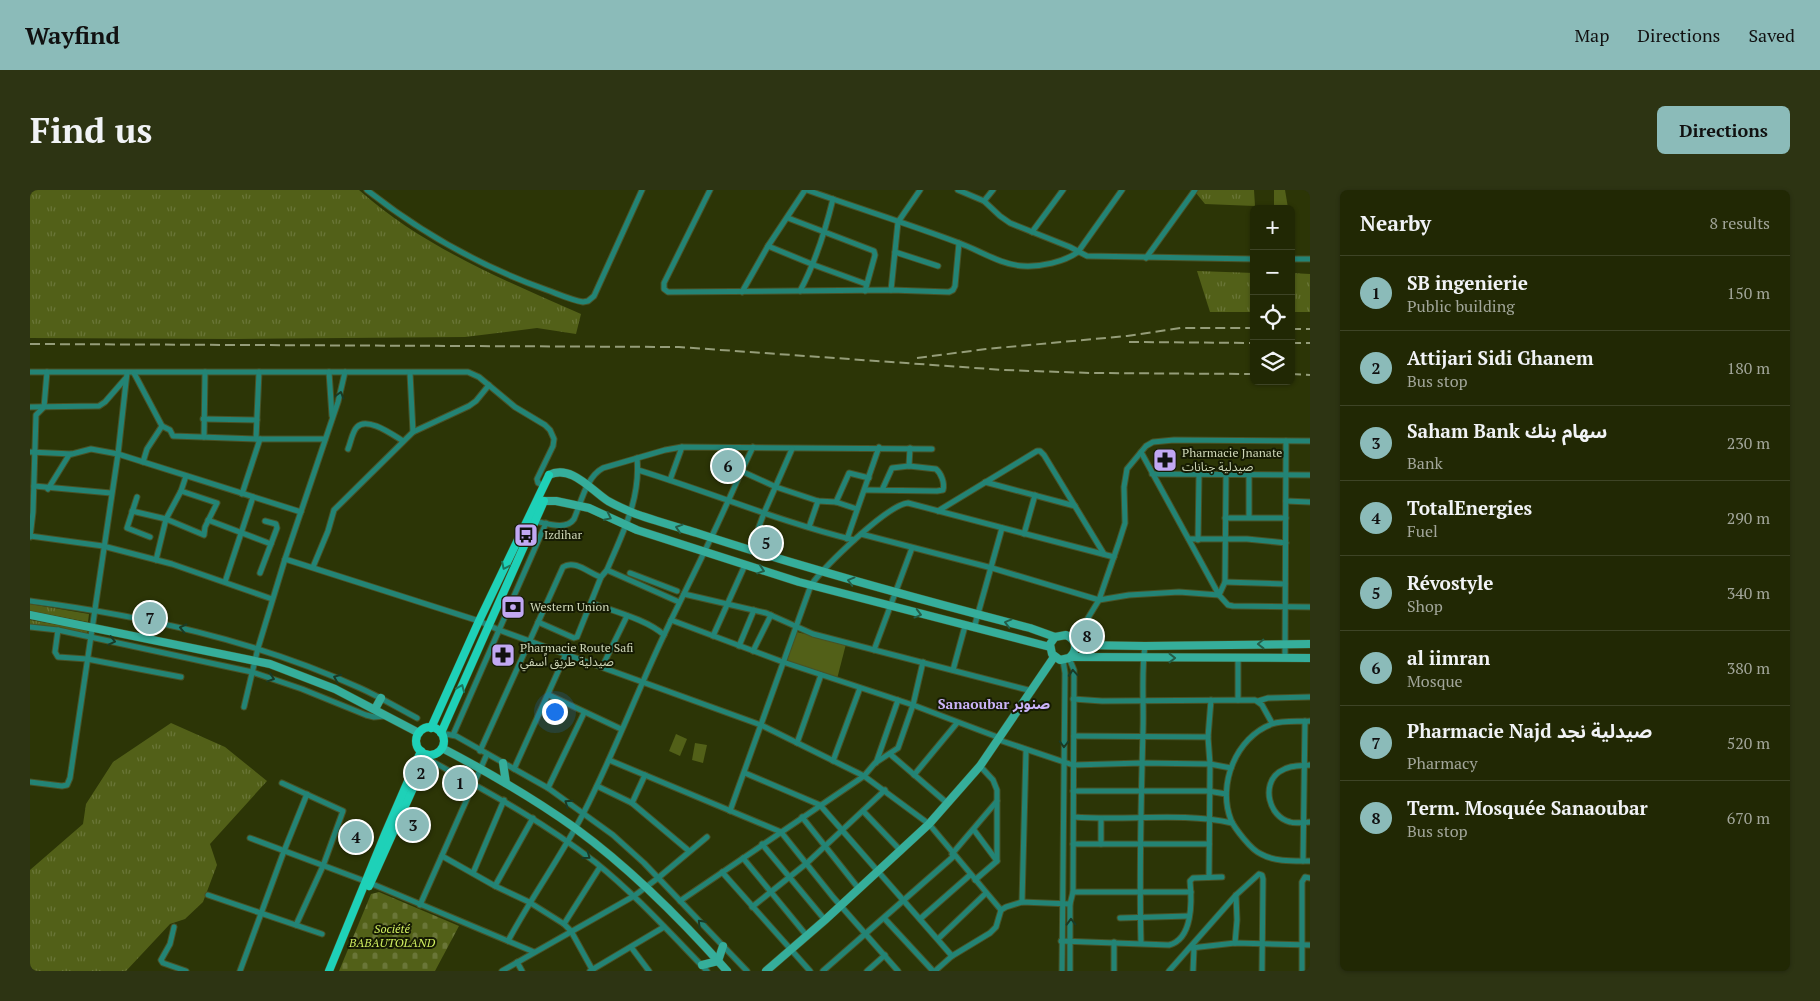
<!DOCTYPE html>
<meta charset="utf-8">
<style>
body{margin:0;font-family:"PT Serif","Noto Sans Arabic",serif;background:#2d3413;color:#f1f3f6}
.controls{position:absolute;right:15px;top:15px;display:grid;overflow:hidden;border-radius:8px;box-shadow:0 1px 4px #0004}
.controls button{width:45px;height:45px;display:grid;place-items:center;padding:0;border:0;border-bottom:1px solid #3e4426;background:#212804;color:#f1f3f6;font:25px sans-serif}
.you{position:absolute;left:524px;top:521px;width:18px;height:18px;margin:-12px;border:4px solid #fff;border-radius:50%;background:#1a73e8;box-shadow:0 0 0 8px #1a73e833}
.badge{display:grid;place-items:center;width:32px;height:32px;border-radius:50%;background:#8bbbb9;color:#111;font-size:16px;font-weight:700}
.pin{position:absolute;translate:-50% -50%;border:2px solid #fff;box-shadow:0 1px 5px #0006}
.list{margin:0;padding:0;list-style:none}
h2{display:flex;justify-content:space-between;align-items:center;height:65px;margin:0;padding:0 20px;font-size:21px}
h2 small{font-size:16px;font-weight:400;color:#a2a69a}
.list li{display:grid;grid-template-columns:32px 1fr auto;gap:15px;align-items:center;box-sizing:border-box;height:75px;padding:0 20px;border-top:1px solid #3e4426}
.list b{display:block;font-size:19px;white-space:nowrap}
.list p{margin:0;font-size:16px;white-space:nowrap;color:#a2a69a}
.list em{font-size:16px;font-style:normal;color:#a2a69a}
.icon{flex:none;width:28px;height:28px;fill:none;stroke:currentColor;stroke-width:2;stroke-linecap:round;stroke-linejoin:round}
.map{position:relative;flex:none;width:1280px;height:781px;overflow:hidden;border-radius:8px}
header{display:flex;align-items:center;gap:30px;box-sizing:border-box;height:70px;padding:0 25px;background:#8bbbb9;color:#111}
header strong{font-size:24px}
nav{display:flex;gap:28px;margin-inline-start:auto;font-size:18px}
.intro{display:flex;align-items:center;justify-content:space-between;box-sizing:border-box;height:120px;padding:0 30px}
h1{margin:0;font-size:35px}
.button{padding:12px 22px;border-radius:8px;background:#8bbbb9;color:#111;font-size:18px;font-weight:700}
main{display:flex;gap:30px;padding:0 30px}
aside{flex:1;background:#212804;border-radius:8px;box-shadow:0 1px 4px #0004}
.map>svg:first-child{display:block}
.grass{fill:url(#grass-tufts)}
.cemetery{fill:url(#cemetery-stones)}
.garden{fill:#526018}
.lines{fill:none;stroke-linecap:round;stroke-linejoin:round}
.street-casing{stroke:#495226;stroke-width:7}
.secondary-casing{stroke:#495226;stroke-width:9}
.primary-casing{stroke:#495226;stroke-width:9}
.street{stroke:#238475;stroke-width:5}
.secondary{stroke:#35ae9b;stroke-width:8}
.primary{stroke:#1ed1b8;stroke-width:8}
.rail{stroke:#959d79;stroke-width:2;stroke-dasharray:10 5;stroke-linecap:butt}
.oneway{stroke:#1a3a25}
.oneway2{stroke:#245d47}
.oneway3{stroke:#1a765e}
.labels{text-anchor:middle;stroke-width:4;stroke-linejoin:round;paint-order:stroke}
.poi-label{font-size:12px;fill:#cfd7b8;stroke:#161b03;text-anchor:start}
.park-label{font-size:12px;font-style:italic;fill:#d2f061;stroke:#161b03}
.neighbourhood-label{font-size:14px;font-weight:bold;fill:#cbb3f9;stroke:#161b03}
</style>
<header>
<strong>Wayfind</strong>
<nav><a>Map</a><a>Directions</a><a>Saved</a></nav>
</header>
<div class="intro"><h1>Find us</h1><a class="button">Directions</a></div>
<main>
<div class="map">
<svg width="1280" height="781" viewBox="0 0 1280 781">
<defs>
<pattern id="grass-tufts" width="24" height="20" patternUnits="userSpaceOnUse" patternTransform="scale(1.25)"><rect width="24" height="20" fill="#526018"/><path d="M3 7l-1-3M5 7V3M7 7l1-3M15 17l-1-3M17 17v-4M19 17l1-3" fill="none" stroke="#6a7638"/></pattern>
<pattern id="cemetery-stones" width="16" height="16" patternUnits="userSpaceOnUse" patternTransform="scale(1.25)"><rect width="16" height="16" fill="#526018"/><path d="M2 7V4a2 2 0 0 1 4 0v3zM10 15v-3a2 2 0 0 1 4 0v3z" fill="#6a7638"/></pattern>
</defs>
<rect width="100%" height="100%" fill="#2c3506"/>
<g class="grass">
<path d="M0,0H329C393,57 474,90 551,124L546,144L507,138L435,147L204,149L0,148Z"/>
<path d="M1168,0H1224L1225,16L1175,14L1166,3Z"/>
<path d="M1244,0H1255L1258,18L1244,19Z"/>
<path d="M1167,81L1224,83V122H1180Z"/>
<path d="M1261,83L1280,84V122H1261Z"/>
<path d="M0,414L59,424L58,432L0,421Z"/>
<path d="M0,430L58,440L57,444L0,434Z"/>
<path d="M141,533L195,557L237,591L180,654L187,675L173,712L155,729L140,734L96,781H0V680L53,634L56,614L83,572Z"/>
</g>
<path class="cemetery" d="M349,702L429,736L405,781H309L341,704Z"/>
<g class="garden">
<path d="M767,442L816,454L807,489L754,471Z"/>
<path d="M646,544L657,549L650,566L639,561Z"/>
<path d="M665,553L677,555L673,573L662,570Z"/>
</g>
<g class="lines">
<g class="street-casing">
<g id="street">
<path d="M337,0C390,42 452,77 517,100C528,104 541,110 553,112L558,111L564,106L612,0"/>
<path d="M680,0L634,93V99L638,102L861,100L919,102L923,100L925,96L929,53"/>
<path d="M777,0C827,18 879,34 929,53C949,60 971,75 993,76C1011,77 1034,72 1048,62L1092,0"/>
<path d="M928,0L954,11L970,26L980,33L1040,57L1057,66L1224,69"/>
<path d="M954,11L963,0"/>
<path d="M758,28L844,61L845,65L835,101"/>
<path d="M1002,42L1033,0"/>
<path d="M738,56L784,75L836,94"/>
<path d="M865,62L908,76"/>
<path d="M1116,68L1165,0"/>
<path d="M1261,69H1280"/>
<path d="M861,100L868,32L890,0"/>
<path d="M770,101C786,71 795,42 803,9"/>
<path d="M712,102L738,56L775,0"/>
<path d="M0,182H438L449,187L485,217L515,235L520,240L524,249L523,256L507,289L508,293L513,295"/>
<path d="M299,182L302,226"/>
<path d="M104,183L132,236L140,240L143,246L226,249H295"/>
<path d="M0,217L69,216L75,212L95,189"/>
<path d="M173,229L227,230"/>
<path d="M383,242L439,216L446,211L459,195"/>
<path d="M174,247L175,182"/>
<path d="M226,249L229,182"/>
<path d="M318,259C321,252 322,242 327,237C337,226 363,245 373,251"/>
<path d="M0,262L42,264L61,259L88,264L271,322"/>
<path d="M1111,262L1189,405L1198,415L1203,416L1280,417"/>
<path d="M113,272L117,259L132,236"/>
<path d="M879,276L880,258"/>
<path d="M608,280C680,302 750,332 824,350"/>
<path d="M711,281L746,297L788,311L806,312L827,319"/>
<path d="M1122,284L1280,285"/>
<path d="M1219,285V327"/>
<path d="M640,290L652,257"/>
<path d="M955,292L1045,316"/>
<path d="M4,296L81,303"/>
<path d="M18,299L39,265L41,264"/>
<path d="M835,300L907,301L913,300C915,293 911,283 906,279L879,276L862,278L852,300"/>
<path d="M212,304L230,249"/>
<path d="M107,307L97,338L120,347"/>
<path d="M1256,311L1280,312"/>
<path d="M806,312L819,283L839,288"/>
<path d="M102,321L136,329L174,345L175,337L187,313L151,301"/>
<path d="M908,321L1007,261H1010L1014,265L1074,364"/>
<path d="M1195,328H1256"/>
<path d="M178,330L241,354"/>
<path d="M504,331C516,333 536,341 544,329C551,313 556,287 573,278L635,260L652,257L902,259"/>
<path d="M779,337L788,311"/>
<path d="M831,344L962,378L1069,410L1099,405L1149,402L1189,405L1195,392L1196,285"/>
<path d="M994,344L1005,305"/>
<path d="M0,346L73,356L142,374L242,409"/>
<path d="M0,347L3,322L6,225L14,217L17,182"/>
<path d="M817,349L849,257"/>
<path d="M1159,349H1217L1256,353"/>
<path d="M1168,350L1169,285"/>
<path d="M720,361L734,323L762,259"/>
<path d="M255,369L449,431L469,440L731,535L834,586L899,634L971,720"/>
<path d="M126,370L136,329L151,301L156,286"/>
<path d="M283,377L298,341L304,320L383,242L380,183"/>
<path d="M577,380L649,412"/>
<path d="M230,383L247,338L246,334L235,331"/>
<path d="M600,383L647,401"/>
<path d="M195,392L223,307"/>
<path d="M1195,392L1255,394"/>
<path d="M654,404L736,423L783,444L1002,501"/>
<path d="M0,411C113,426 225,450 330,498C350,507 368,518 387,528"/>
<path d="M562,413C583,421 618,430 634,445"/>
<path d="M641,430L753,472L883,515L970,548"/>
<path d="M508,432L544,448L547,447L571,387L577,380C592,344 611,309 607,268"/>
<path d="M0,437L28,440L222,482L272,499L336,525L344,527L356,526"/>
<path d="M944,438L972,338"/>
<path d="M28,440L25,462L28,467L57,469L151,487"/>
<path d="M683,446L715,375"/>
<path d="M1043,449L1053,436L1069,410L1089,352L1095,333L1094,297L1097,279L1116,256L1123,252L1144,250L1280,251"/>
<path d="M709,456L724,420"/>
<path d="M844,460L882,358"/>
<path d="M723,461L741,425"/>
<path d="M1039,468L1044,480L1043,702L1040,714V781"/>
<path d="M1255,468L1256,251"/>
<path d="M1208,469V510"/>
<path d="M572,477L597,426"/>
<path d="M923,480L935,436"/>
<path d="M519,505L591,539"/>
<path d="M1043,509L1072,511L1225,510L1232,515L1242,533"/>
<path d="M1228,511L1238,508L1280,507"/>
<path d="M214,517L228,458L255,369L308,212L315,182"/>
<path d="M1280,531C1268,532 1253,530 1242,534C1206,547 1187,595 1201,630C1204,637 1209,643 1214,649C1219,655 1224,661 1231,664C1245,672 1264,671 1280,671"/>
<path d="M411,543L426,546L518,598L583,645L614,673L717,781"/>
<path d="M423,545L516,333"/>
<path d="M1044,546L1178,547"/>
<path d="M969,550L1043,575L1112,573L1180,574L1201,578"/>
<path d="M767,553L791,485"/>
<path d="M450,561L533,377C545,369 560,384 571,387"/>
<path d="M860,564L917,613"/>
<path d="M396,568C456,601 511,630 565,672C606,705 641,744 677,781"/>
<path d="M579,570L751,642L803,707L868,781"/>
<path d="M803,571L830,498"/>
<path d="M846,573L868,510"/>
<path d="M1280,575C1269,576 1259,575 1249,582C1231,595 1239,627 1260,632C1266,634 1274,632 1280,632"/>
<path d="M484,579L536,464"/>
<path d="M715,583L790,615L922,766"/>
<path d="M884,585L927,533"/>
<path d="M0,592L32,596L37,595L40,588L88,264L97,183"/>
<path d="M252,593L313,621L293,676L266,735"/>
<path d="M567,596L602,613L659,661"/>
<path d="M518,598L554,523"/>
<path d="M1043,601H1178L1196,604"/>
<path d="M602,613L615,585"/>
<path d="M700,621L781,395C795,376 857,315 878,313L1084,367"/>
<path d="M833,621L871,661"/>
<path d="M772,627L829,699"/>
<path d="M1044,627C1097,631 1151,622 1202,633"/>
<path d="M1071,629V654"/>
<path d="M944,640L967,671"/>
<path d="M220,648L340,693L504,762"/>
<path d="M732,654L795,730"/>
<path d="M1043,654H1179"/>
<path d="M922,664L967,611"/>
<path d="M412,666L465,696L499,712L534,734L541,741L563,781"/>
<path d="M713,668L777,746"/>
<path d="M1273,671L1275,531"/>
<path d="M692,682L780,781"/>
<path d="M443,683L474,610"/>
<path d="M1179,687L1180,574L1178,547L1181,510"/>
<path d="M945,690L967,671V600L963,590L950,576"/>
<path d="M465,696L503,628"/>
<path d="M1043,702H1161"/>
<path d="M178,705L292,744"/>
<path d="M650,711L834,586L845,573L868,558L883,515L893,472"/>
<path d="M992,712L996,561"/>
<path d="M390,715L457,564"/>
<path d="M722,717L777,673L855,600"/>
<path d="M854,728L903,781"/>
<path d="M1090,728L1159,726"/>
<path d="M890,729L940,685"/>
<path d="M534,734L570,677"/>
<path d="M144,737L140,754L131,770L133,773L156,781"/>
<path d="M908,749L955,704"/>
<path d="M478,751C501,708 530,668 553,624C583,566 606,504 634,445C649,413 665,382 680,350C695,319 708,288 723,257"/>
<path d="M1031,751L1139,755C1163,749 1162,711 1160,691L1163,688L1192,687"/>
<path d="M1084,752V781"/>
<path d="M1111,753C1109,682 1111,611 1113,540C1114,512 1111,483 1115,456"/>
<path d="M1205,753L1207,730L1206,705"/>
<path d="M601,757L619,781"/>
<path d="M1161,758L1205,753L1280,755"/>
<path d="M487,772L492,781"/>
<path d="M210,781L254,661L277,604"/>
<path d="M472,781L604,706L628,688L677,647"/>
<path d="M560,781L634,737"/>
<path d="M793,781L924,666"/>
<path d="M837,781L855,765"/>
<path d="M905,781L922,766L960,743L966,737L971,720L976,717L992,712L1040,714"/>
<path d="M1032,781L1035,483L1033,470"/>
<path d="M1139,781L1206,705L1229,684L1232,685L1233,689L1232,781"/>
<path d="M1163,781L1164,758"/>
<path d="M1272,781V692L1275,687L1280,688"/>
</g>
</g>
<g class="secondary-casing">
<g id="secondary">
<path d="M519,285C541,274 561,300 578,311C587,316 596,320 606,324C626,331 647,337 667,343C777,379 888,409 1000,438L1025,447L1036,445C1047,450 1048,460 1039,468L1030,470L1022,464L1020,454L1025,447"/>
<path d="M514,311H526L559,318L607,340L769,392L1020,457"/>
<path d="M0,425L240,474L305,499L389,543"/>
<path d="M1045,455L1115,456L1280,454"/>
<path d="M1041,467L1280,468"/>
<path d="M345,519L351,508"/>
<path d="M412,558C458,582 503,608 545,638C601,679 651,729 697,781"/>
<path d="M473,573L476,593"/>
<path d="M672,775L688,771L693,756"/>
<path d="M736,781L795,730L899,634L950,576L1024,467"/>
</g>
</g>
<g class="primary-casing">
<g id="primary">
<circle cx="400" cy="551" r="14"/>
<path d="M401,538L449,431L519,285"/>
<path d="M411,543L514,311"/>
<path d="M339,696L398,565"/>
<path d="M299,781L355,644L391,561"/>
</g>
</g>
<use href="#street" class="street"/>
<use href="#secondary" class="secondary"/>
<use href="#primary" class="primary"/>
<g class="rail">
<path d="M1261,139H1280"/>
<path d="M1099,152L1224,153"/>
<path d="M1261,153H1280"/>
<path d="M0,154L649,157L974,180L1060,183L1224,184"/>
<path d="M887,168L956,159L1097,146L1151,138H1224"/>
<path d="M1261,184L1280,185"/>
</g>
</g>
<defs><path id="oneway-chevron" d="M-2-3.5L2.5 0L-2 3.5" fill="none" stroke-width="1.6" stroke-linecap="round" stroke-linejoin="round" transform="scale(1.25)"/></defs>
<g class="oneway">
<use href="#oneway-chevron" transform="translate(310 205) rotate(-74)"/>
<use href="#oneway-chevron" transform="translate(153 438) rotate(-167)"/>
<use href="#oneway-chevron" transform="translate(82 451) rotate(13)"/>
<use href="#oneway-chevron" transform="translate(1043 483) rotate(-94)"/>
<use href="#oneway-chevron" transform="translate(241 488) rotate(18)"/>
<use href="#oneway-chevron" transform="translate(307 488) rotate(-158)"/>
<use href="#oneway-chevron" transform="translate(1034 554) rotate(91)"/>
<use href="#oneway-chevron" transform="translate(538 613) rotate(-145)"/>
<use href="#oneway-chevron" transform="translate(557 666) rotate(36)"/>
<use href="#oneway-chevron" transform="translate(1041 732) rotate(-91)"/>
<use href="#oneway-chevron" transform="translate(671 733) rotate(-134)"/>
</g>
<g class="oneway2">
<use href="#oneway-chevron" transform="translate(578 327) rotate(26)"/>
<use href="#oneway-chevron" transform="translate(649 338) rotate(-162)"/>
<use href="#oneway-chevron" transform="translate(731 380) rotate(18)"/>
<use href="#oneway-chevron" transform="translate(821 391) rotate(-165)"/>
<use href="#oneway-chevron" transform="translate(888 424) rotate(15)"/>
<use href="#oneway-chevron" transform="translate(978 433) rotate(-165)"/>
<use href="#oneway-chevron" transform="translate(1231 454) rotate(179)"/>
<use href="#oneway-chevron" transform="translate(1142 468)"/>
</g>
<g class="oneway3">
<use href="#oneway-chevron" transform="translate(475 376) rotate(116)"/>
<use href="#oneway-chevron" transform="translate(431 498) rotate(-67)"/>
</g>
<defs>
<g id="pharmacy-square" transform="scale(1.25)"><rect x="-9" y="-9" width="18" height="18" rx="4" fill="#c2a8f3" stroke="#161b03"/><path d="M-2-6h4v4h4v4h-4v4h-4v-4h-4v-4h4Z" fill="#111"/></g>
<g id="bus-square" transform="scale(1.25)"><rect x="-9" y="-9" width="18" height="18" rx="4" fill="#c2a8f3" stroke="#161b03"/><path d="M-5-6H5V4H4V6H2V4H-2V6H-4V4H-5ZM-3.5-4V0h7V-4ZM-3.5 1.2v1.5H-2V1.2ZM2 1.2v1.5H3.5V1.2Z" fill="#111"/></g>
<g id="bank-square" transform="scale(1.25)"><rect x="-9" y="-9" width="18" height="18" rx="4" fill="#c2a8f3" stroke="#161b03"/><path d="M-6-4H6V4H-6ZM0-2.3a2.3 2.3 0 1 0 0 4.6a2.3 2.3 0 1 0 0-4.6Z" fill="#111"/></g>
</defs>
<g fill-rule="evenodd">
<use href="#pharmacy-square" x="1135" y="270"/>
<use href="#bus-square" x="496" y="345"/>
<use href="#bank-square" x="483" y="417"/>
<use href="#pharmacy-square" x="473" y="465"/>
</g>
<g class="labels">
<g class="poi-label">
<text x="1152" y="267">Pharmacie Jnanate<tspan x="1152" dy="14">صيدلية جنانات</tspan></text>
<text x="514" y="349">Izdihar</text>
<text x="500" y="421">Western Union</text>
<text x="490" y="462">Pharmacie Route Safi<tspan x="490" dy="14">صيدلية طريق اًسفي</tspan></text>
</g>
<g class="park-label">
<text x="362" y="743">Société<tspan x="362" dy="14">BABAUTOLAND</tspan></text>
</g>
<g class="neighbourhood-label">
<text x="964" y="519">Sanaoubar صنوبر</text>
</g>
</g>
</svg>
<div class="controls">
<button>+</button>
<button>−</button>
<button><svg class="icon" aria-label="locate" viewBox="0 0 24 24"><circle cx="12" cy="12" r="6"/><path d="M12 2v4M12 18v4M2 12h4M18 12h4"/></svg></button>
<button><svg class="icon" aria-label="layers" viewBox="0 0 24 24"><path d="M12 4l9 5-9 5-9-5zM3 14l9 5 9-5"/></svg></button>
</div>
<div class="you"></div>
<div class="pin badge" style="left:430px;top:593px">1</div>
<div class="pin badge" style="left:391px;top:583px">2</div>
<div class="pin badge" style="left:383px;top:635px">3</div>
<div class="pin badge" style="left:326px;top:647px">4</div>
<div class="pin badge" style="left:736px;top:353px">5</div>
<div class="pin badge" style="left:698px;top:276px">6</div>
<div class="pin badge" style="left:120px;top:428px">7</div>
<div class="pin badge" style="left:1057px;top:446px">8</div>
</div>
<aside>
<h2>Nearby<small>8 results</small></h2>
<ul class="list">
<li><span class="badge">1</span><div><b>SB ingenierie</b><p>Public building</p></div><em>150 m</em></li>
<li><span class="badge">2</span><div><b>Attijari Sidi Ghanem</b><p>Bus stop</p></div><em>180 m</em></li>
<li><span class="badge">3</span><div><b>Saham Bank سهام بنك</b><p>Bank</p></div><em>230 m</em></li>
<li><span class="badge">4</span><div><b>TotalEnergies</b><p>Fuel</p></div><em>290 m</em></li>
<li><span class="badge">5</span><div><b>Révostyle</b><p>Shop</p></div><em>340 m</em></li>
<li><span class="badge">6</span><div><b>al iimran</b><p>Mosque</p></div><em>380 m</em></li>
<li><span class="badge">7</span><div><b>Pharmacie Najd صيدلية نجد</b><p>Pharmacy</p></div><em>520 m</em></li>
<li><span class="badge">8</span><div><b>Term. Mosquée Sanaoubar</b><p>Bus stop</p></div><em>670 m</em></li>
</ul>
</aside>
</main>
